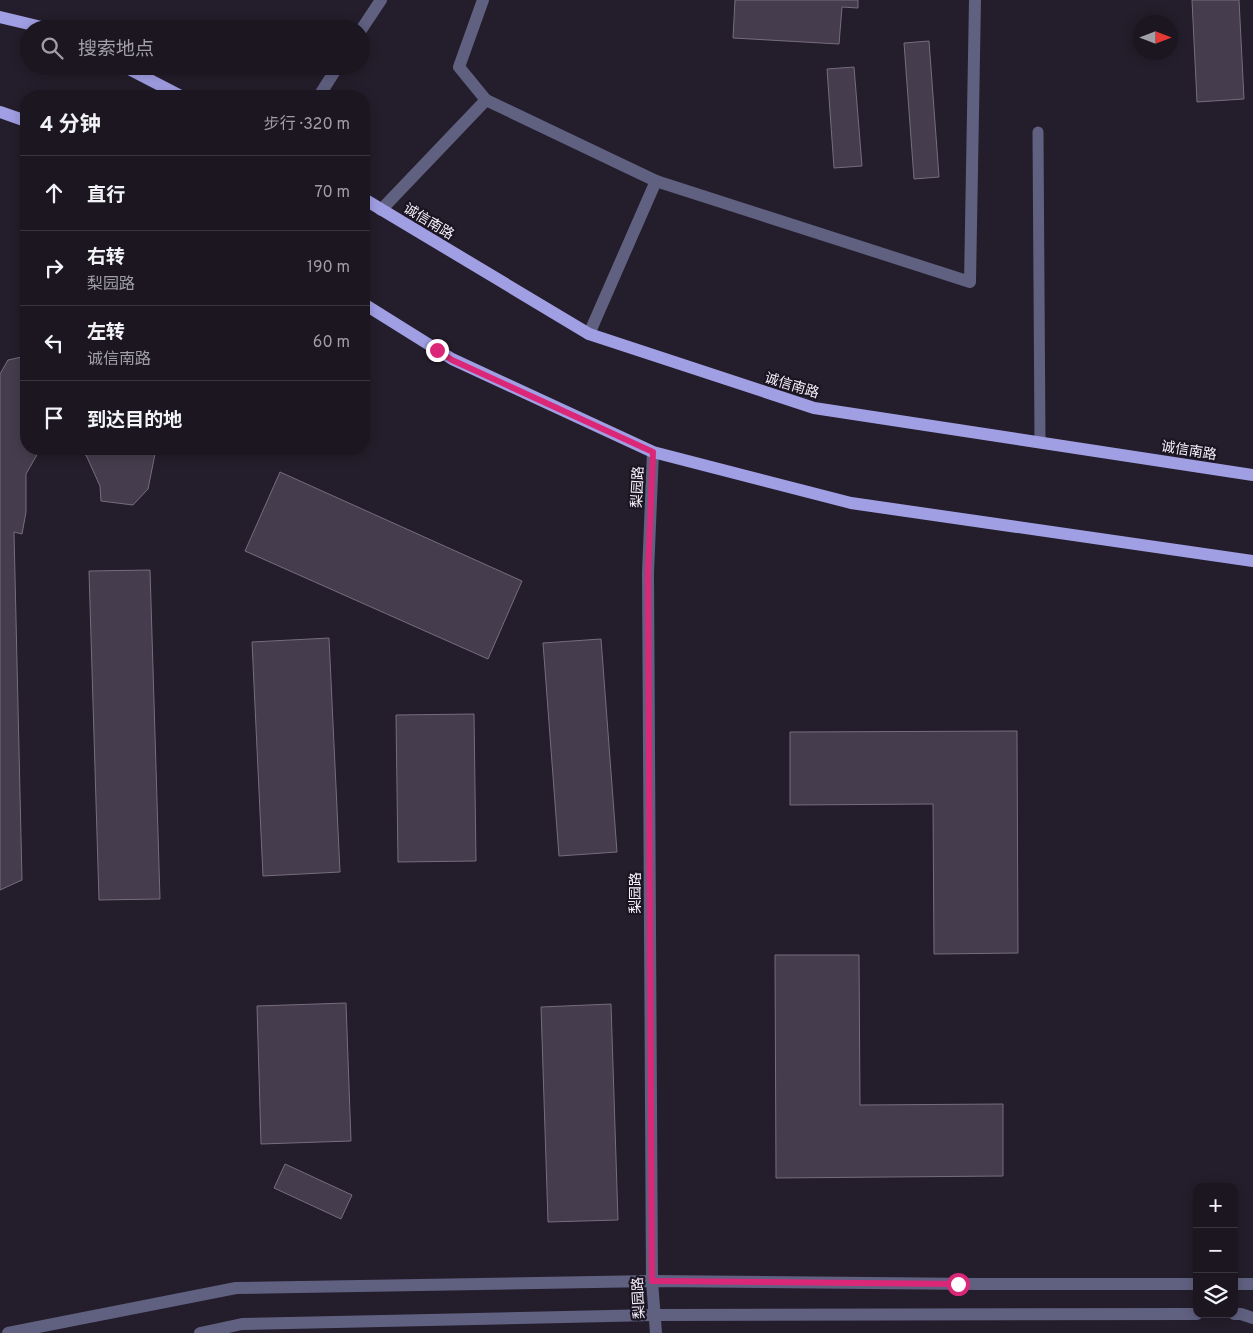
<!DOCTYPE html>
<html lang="zh">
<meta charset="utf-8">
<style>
body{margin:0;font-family:Overpass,"Noto Sans SC",sans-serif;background:#241f29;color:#f1f3f6}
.controls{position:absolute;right:15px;bottom:15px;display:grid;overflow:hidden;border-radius:10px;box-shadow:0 2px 12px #0003}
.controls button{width:45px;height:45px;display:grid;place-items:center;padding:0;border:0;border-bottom:1px solid #39353e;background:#1b1620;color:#f1f3f6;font:25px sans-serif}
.compass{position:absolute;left:1133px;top:15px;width:45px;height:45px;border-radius:50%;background:#1b1620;box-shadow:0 2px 12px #0003;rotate:90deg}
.stop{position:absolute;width:15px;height:15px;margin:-11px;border:4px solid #db2777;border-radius:50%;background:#fff}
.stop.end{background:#db2777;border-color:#fff;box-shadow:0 1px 5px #0008}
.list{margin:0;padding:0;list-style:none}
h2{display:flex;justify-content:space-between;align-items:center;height:65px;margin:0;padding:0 20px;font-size:21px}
h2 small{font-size:16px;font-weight:400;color:#a09fa5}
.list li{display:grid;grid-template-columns:32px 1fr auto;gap:15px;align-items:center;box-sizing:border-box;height:75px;padding:0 20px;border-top:1px solid #39353e}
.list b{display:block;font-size:19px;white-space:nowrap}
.list p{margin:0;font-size:16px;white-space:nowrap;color:#a09fa5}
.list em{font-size:16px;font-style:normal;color:#a09fa5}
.icon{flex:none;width:28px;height:28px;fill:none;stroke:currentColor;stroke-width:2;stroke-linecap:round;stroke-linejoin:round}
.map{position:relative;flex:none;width:1253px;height:1333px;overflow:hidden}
.search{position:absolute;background:#1b1620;box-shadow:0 2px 12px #0003;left:20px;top:20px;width:350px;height:55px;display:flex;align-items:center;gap:12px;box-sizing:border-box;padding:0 18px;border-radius:28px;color:#a09fa5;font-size:19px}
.panel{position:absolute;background:#1b1620;box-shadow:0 2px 12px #0003;left:20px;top:90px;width:350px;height:365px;border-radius:20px}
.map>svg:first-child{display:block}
.building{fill:#453d4d;stroke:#766d7f}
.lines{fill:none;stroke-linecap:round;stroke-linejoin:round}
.lane{stroke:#606081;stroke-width:11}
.street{stroke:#606081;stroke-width:12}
.primary{stroke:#a19fe4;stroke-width:12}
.route{stroke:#db2777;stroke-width:6}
.labels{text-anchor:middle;stroke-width:4.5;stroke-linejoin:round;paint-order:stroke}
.street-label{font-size:14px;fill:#f5f0fa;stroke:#1b1422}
</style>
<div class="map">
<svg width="1253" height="1333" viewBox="0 0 1253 1333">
<rect width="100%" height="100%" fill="#241d2b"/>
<g class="building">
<path d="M735,0H858V8L842,7L839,44L733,38Z"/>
<path d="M1192,0H1239L1244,99L1197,102Z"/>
<path d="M929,41L939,177L914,179L904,43Z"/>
<path d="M854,67L862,166L834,168L827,69Z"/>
<path d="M26,356V449H156L148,489L133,505L101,501L100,486L86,455L64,449L38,453L26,474V512L22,534L14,532L22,880L0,890V374L8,360Z"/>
<path d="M280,472L522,581L488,659L245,551Z"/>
<path d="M150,570L160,899L99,900L89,571Z"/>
<path d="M329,638L340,872L263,876L252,642Z"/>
<path d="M601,639L617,852L559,856L543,643Z"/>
<path d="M474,714L476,861L398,862L396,715Z"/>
<path d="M1017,731L1018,953L934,954L933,804L790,805V732Z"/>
<path d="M775,955H859L860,1105L1003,1104V1176L776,1178Z"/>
<path d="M346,1003L351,1141L261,1144L257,1006Z"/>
<path d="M611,1004L618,1220L548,1222L541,1007Z"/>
<path d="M285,1164L352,1195L341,1219L274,1188Z"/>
</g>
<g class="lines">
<path class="lane" d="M1038,132L1040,442"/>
<g class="street">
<path d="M361,30L381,0"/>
<path d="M319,96L338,66"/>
<path d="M486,100L656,181"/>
<path d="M381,210L486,100L459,67L483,0"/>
<path d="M589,334L656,181L970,282L975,0"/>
<path d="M653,452L648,573L652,1281L656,1333"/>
<path d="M1234,1284H1253"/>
<path d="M1234,1314H1241L1253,1318"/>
<path d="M8,1333L236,1288L652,1281L977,1284H1197"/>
<path d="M200,1333L242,1324L654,1315L1197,1314"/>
</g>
<g class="primary">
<path d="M0,17L50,29"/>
<path d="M123,66L181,96"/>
<path d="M0,112L26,121"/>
<path d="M364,199L589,334L814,408L1253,475"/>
<path d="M364,304L452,359L653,452L851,503L1253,561"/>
</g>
</g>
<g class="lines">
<path class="route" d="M437,350L452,360L653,452L648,573L652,1281L958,1284"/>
</g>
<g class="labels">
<g class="street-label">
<text transform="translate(429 221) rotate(31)" y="5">诚信南路</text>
<text transform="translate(792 385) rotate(17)" y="5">诚信南路</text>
<text transform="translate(1189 450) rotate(9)" y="5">诚信南路</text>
<text transform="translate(637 487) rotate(-87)" y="5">梨园路</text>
<text transform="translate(635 893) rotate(-90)" y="5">梨园路</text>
<text transform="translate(638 1298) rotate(-93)" y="5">梨园路</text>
</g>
</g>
</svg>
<div class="controls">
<button>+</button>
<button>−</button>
<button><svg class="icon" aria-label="layers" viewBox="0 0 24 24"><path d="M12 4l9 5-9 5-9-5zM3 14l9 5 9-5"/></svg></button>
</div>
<svg class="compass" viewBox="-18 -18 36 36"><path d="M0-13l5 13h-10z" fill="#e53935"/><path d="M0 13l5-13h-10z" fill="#a09fa5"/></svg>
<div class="stop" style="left:958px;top:1284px"></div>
<div class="stop end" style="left:437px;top:350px"></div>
<div class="search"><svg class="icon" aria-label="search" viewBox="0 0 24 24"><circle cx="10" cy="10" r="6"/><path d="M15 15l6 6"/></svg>搜索地点</div>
<section class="panel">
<h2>4 分钟<small>步行 · 320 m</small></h2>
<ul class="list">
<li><svg class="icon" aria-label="ahead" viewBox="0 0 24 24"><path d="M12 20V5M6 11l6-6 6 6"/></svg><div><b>直行</b></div><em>70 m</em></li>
<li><svg class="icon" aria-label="right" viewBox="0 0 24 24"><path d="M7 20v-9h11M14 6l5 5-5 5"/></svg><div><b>右转</b><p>梨园路</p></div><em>190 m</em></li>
<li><svg class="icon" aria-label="left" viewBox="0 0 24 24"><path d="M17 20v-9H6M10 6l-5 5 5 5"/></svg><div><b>左转</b><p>诚信南路</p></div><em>60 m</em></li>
<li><svg class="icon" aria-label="arrive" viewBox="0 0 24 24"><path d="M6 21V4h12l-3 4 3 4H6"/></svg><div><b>到达目的地</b></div></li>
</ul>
</section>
</div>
